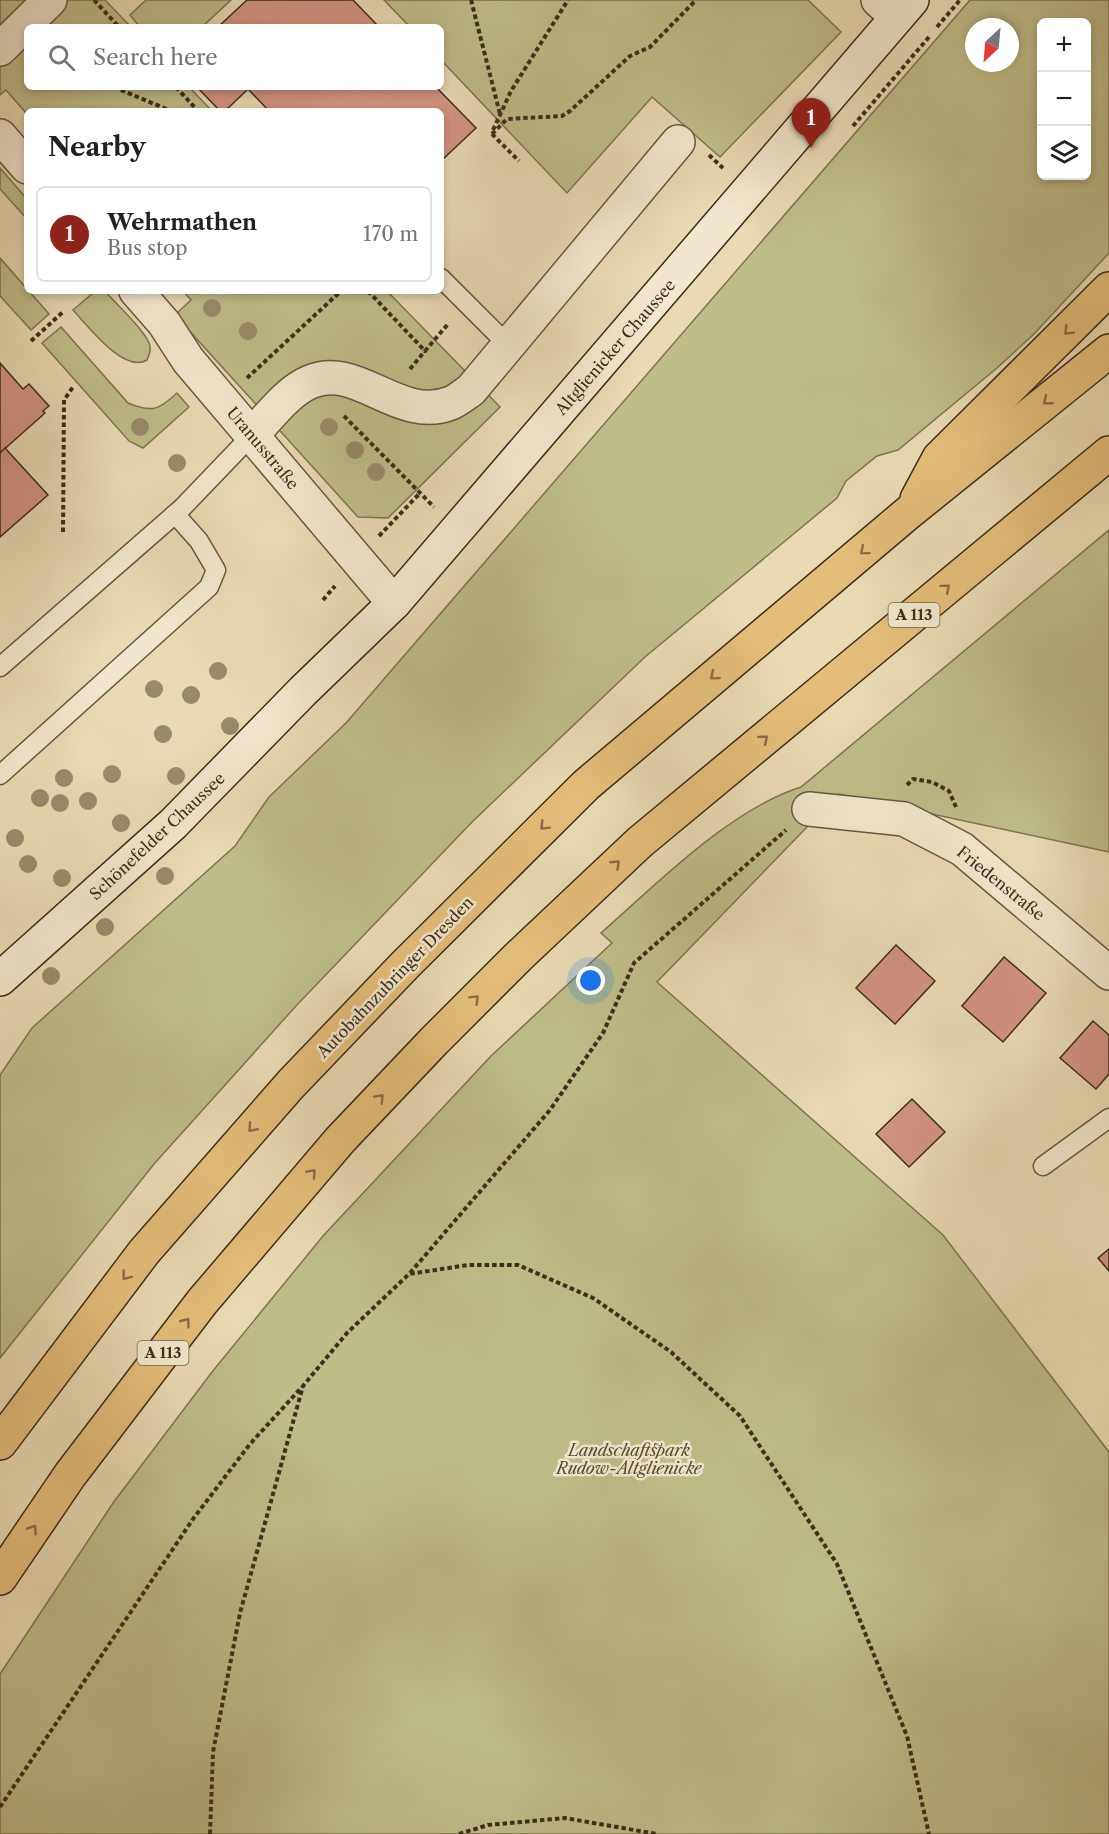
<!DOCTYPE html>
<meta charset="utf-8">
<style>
body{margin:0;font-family:"Libre Caslon Text",serif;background:#f6f6f6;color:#202124}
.controls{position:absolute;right:18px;top:18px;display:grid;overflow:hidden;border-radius:9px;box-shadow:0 3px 9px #0003}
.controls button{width:54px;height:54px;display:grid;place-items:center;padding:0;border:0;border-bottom:2px solid #e0e0e0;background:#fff;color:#202124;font:30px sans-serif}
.compass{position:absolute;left:965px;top:18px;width:54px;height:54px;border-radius:50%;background:#fff;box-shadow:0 3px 9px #0003;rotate:206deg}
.you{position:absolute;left:591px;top:981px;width:21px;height:21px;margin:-15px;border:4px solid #fff;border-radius:50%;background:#1a73e8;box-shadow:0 0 0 9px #1a73e833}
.badge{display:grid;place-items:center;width:39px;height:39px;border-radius:50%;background:#8f2418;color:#fff;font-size:20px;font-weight:700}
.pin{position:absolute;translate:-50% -50px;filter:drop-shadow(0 2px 3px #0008)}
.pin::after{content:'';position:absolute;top:32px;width:21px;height:18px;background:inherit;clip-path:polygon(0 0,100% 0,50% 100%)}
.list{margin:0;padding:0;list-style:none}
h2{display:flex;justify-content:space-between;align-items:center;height:78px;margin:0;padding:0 24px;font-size:26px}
h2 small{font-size:20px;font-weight:400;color:#757577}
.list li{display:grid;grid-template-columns:39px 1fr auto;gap:18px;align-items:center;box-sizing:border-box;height:96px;margin:0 12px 12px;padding:0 12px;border:2px solid #e0e0e0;border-radius:9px}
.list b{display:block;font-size:22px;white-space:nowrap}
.list p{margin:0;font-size:20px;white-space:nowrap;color:#757577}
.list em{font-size:20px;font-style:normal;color:#757577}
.icon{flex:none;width:33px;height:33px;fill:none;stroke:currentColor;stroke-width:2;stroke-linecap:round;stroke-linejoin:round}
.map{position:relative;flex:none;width:1109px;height:1834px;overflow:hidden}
.search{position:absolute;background:#fff;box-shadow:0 3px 9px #0003;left:24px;top:24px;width:420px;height:66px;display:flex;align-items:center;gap:15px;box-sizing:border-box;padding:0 21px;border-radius:9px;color:#757577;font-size:22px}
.panel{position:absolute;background:#fff;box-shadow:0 3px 9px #0003;left:24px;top:108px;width:420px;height:186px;border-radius:9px}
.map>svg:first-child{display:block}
.green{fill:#bebd88;stroke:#7d7551;stroke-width:1.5;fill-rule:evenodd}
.building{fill:#d39281;stroke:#3c2d1a;stroke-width:1.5}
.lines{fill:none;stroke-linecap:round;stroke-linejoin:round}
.lane-casing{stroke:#675840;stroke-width:21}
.street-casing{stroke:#675840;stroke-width:36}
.secondary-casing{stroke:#3c2d1a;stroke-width:36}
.highway-casing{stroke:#3c2d1a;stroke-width:36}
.path{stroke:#3c2d1a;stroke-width:4;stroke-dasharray:4.5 3;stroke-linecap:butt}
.lane{stroke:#f1e7ce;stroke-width:18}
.street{stroke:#f1e7ce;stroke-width:33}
.secondary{stroke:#f1e7ce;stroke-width:33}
.highway{stroke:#e4bd7a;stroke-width:33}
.tree{fill:#988b6b}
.oneway{stroke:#886e45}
.labels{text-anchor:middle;stroke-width:5;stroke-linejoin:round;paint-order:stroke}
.shield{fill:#f1e7ce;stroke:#726550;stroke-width:1.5}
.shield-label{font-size:15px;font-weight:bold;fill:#3c2d1a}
.street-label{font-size:16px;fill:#3c2d1a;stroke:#f1e7ce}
.park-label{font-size:16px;font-style:italic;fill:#564a30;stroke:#f1e7ce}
</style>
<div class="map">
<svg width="1109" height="1834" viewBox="0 0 1109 1834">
<rect width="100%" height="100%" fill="#e9dab3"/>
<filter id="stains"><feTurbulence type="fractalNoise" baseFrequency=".00333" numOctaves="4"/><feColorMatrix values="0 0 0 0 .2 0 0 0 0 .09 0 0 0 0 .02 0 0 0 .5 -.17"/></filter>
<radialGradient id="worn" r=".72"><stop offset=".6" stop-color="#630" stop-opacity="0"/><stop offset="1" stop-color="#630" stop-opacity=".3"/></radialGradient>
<g class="green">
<path d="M0,0H105L131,27H27V87H189L212,111H27V114L6,90L0,95Z"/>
<path d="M146,0H231L202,27H140L130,15Z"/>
<path d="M384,0H808L841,32L720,157L652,97L567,193L441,60V27H410Z"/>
<path d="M970,0H1109V253L1035,333L997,368L898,450L877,456L846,481L837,498L645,657L472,822L296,1006L154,1164L0,1358V1075L32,1028L235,846L269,797L346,723ZM1042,22H1086V176H1042ZM974,27H1010V63H974Z"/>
<path d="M0,168L27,199V219L0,189Z"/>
<path d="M0,258L49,314L31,330L0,296Z"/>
<path d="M91,291H105C115,303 148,333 150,346C151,352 149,355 147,360C124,374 87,325 73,310L93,293Z"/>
<path d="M183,291H387L500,407L388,518L358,517L175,315L191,300Z"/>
<path d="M61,327L128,403C152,413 159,410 177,393L189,407L143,448L129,441L42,343Z"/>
<path d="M1109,530V852L839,794L657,982L943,1235L1109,1452V1834H0V1674L113,1503L212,1372L323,1236L491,1056L612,943L601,933C658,883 729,810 801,787Z"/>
</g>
<g class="building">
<path d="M247,0H353L379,27H218Z"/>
<path d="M197,87H436L476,128L441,161V111H269L248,89L225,111H220Z"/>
<path d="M0,363L23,389L29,384L49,406L43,411L45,413L0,453Z"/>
<path d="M5,448L48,495L0,537V453Z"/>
<path d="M896,945L935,981L895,1024L856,988Z"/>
<path d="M1004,957L1046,993L1003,1042L962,1006Z"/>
<path d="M1093,1021L1109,1035V1074L1096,1089L1060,1058Z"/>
<path d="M912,1099L945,1132L909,1167L876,1134Z"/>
<path d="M1109,1249V1271L1098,1258Z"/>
</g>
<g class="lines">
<g class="lane-casing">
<g id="lane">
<path d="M441,278L508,345"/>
<path d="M0,667L182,508L252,435"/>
<path d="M0,775L209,587L216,570L199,541L175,514"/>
<path d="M1043,1166L1109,1118"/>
</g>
</g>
<g class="street-casing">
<g id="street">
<path d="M878,0L897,17"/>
<path d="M0,49L50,0"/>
<path d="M0,136L27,167"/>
<path d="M136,291L164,323L188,360L394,603"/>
<path d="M252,435C269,417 288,391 310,382C357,361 399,424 451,403C458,400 465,394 471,390L678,142"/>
<path d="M809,809L904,819L962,849L1109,973"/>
</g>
</g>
<g class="secondary-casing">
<path id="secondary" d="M0,979L173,824L303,691L394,603L912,0"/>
</g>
<g class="highway-casing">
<g id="highway">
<path d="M917,499L939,458L1109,289"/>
<path d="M0,1443L144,1252L291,1084L405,965L586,785L908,513L1109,351"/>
<path d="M0,1578L70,1475L202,1302L340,1140L434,1041L518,957L640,842L1109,453"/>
</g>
</g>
<g class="path">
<path d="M94,0L119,27"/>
<path d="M471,0L500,114"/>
<path d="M937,27L960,0"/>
<path d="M114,87L171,111"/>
<path d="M176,87L198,111"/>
<path d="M853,126L929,37"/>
<path d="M493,130L511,91L568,0"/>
<path d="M492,134L507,119L562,116L570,111L630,56L650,47L696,0"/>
<path d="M492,134L519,161"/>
<path d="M709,155L723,168"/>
<path d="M368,291L425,351L448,324"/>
<path d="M31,341L63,312"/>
<path d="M410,369L425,351"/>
<path d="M247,378L341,291"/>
<path d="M344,416L434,507"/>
<path d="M63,532L64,400L73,387"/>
<path d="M379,536L420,493"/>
<path d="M323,600L335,586"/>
<path d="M907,785L913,779L932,782L949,791L956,807"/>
<path d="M410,1273L550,1110L603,1033L634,963L786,830"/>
<path d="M0,1807L193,1519L250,1444L302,1387"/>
<path d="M210,1834L213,1752L240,1613L303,1386L347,1333L409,1274L468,1265H518L593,1298L671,1352L740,1416L837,1564L907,1736L929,1834"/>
<path d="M459,1834L488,1825L565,1818L657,1834"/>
</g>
<use href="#lane" class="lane"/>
<use href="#street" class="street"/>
<use href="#secondary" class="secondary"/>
<use href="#highway" class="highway"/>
</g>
<g class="tree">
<circle cx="212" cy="308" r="9"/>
<circle cx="248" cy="331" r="9"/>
<circle cx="140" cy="427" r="9"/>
<circle cx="329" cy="427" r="9"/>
<circle cx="355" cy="450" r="9"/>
<circle cx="177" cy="463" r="9"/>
<circle cx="376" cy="472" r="9"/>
<circle cx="218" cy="671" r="9"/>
<circle cx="154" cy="689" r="9"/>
<circle cx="191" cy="695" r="9"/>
<circle cx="230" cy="726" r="9"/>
<circle cx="163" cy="734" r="9"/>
<circle cx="112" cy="774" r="9"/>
<circle cx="176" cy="776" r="9"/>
<circle cx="64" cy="778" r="9"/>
<circle cx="40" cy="798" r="9"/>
<circle cx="88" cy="801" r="9"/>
<circle cx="60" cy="803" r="9"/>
<circle cx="121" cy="823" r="9"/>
<circle cx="15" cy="838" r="9"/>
<circle cx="28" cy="864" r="9"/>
<circle cx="165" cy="876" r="9"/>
<circle cx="62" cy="878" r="9"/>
<circle cx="105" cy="927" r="9"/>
<circle cx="51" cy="976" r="9"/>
</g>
<defs><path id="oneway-chevron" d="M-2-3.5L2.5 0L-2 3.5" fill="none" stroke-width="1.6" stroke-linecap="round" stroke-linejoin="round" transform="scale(1.5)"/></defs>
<g class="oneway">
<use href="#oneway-chevron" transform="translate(1068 331) rotate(135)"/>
<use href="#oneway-chevron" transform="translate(1047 401) rotate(141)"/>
<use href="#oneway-chevron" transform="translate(864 551) rotate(140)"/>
<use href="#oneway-chevron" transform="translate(946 588) rotate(-40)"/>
<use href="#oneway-chevron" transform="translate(714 676) rotate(140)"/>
<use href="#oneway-chevron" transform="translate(764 739) rotate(-40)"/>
<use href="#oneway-chevron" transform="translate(544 826) rotate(135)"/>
<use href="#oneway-chevron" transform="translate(616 864) rotate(-43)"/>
<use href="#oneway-chevron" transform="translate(475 999) rotate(-45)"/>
<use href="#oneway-chevron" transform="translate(380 1098) rotate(-47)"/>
<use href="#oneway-chevron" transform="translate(252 1128) rotate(131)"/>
<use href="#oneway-chevron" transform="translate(312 1173) rotate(-49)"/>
<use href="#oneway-chevron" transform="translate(126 1276) rotate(128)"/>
<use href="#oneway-chevron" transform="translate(186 1322) rotate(-53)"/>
<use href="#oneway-chevron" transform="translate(33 1529) rotate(-56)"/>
</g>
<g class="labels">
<g class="shield">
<rect x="888.5" y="603" width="51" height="24" rx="4.5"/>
<rect x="137.5" y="1341" width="51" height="24" rx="4.5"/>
</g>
<g class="shield-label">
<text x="914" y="620">A 113</text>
<text x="163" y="1358">A 113</text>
</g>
<g class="street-label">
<text transform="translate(615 347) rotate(-49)" y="6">Altglienicker Chaussee</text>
<text transform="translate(263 448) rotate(50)" y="6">Uranusstraße</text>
<text transform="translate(157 836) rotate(-43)" y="6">Schönefelder Chaussee</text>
<text transform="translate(1001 883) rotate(39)" y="6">Friedenstraße</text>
<text transform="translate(395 977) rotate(-46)" y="6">Autobahnzubringer Dresden</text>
</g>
<g class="park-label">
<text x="629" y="1456">Landschaftspark<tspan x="629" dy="18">Rudow-Altglienicke</tspan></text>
</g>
</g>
<rect width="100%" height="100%" filter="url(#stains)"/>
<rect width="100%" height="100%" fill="url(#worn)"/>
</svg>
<div class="controls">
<button>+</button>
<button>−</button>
<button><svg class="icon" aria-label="layers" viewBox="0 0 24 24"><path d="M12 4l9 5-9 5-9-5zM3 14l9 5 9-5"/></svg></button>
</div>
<svg class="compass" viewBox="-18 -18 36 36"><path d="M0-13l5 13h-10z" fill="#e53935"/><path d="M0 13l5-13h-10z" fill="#757577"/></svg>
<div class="you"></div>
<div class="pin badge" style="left:811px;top:148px">1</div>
<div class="search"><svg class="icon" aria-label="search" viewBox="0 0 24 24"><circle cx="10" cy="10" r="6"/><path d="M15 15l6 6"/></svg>Search here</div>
<section class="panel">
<h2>Nearby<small></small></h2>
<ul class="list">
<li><span class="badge">1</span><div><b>Wehrmathen</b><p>Bus stop</p></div><em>170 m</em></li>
</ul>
</section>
</div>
